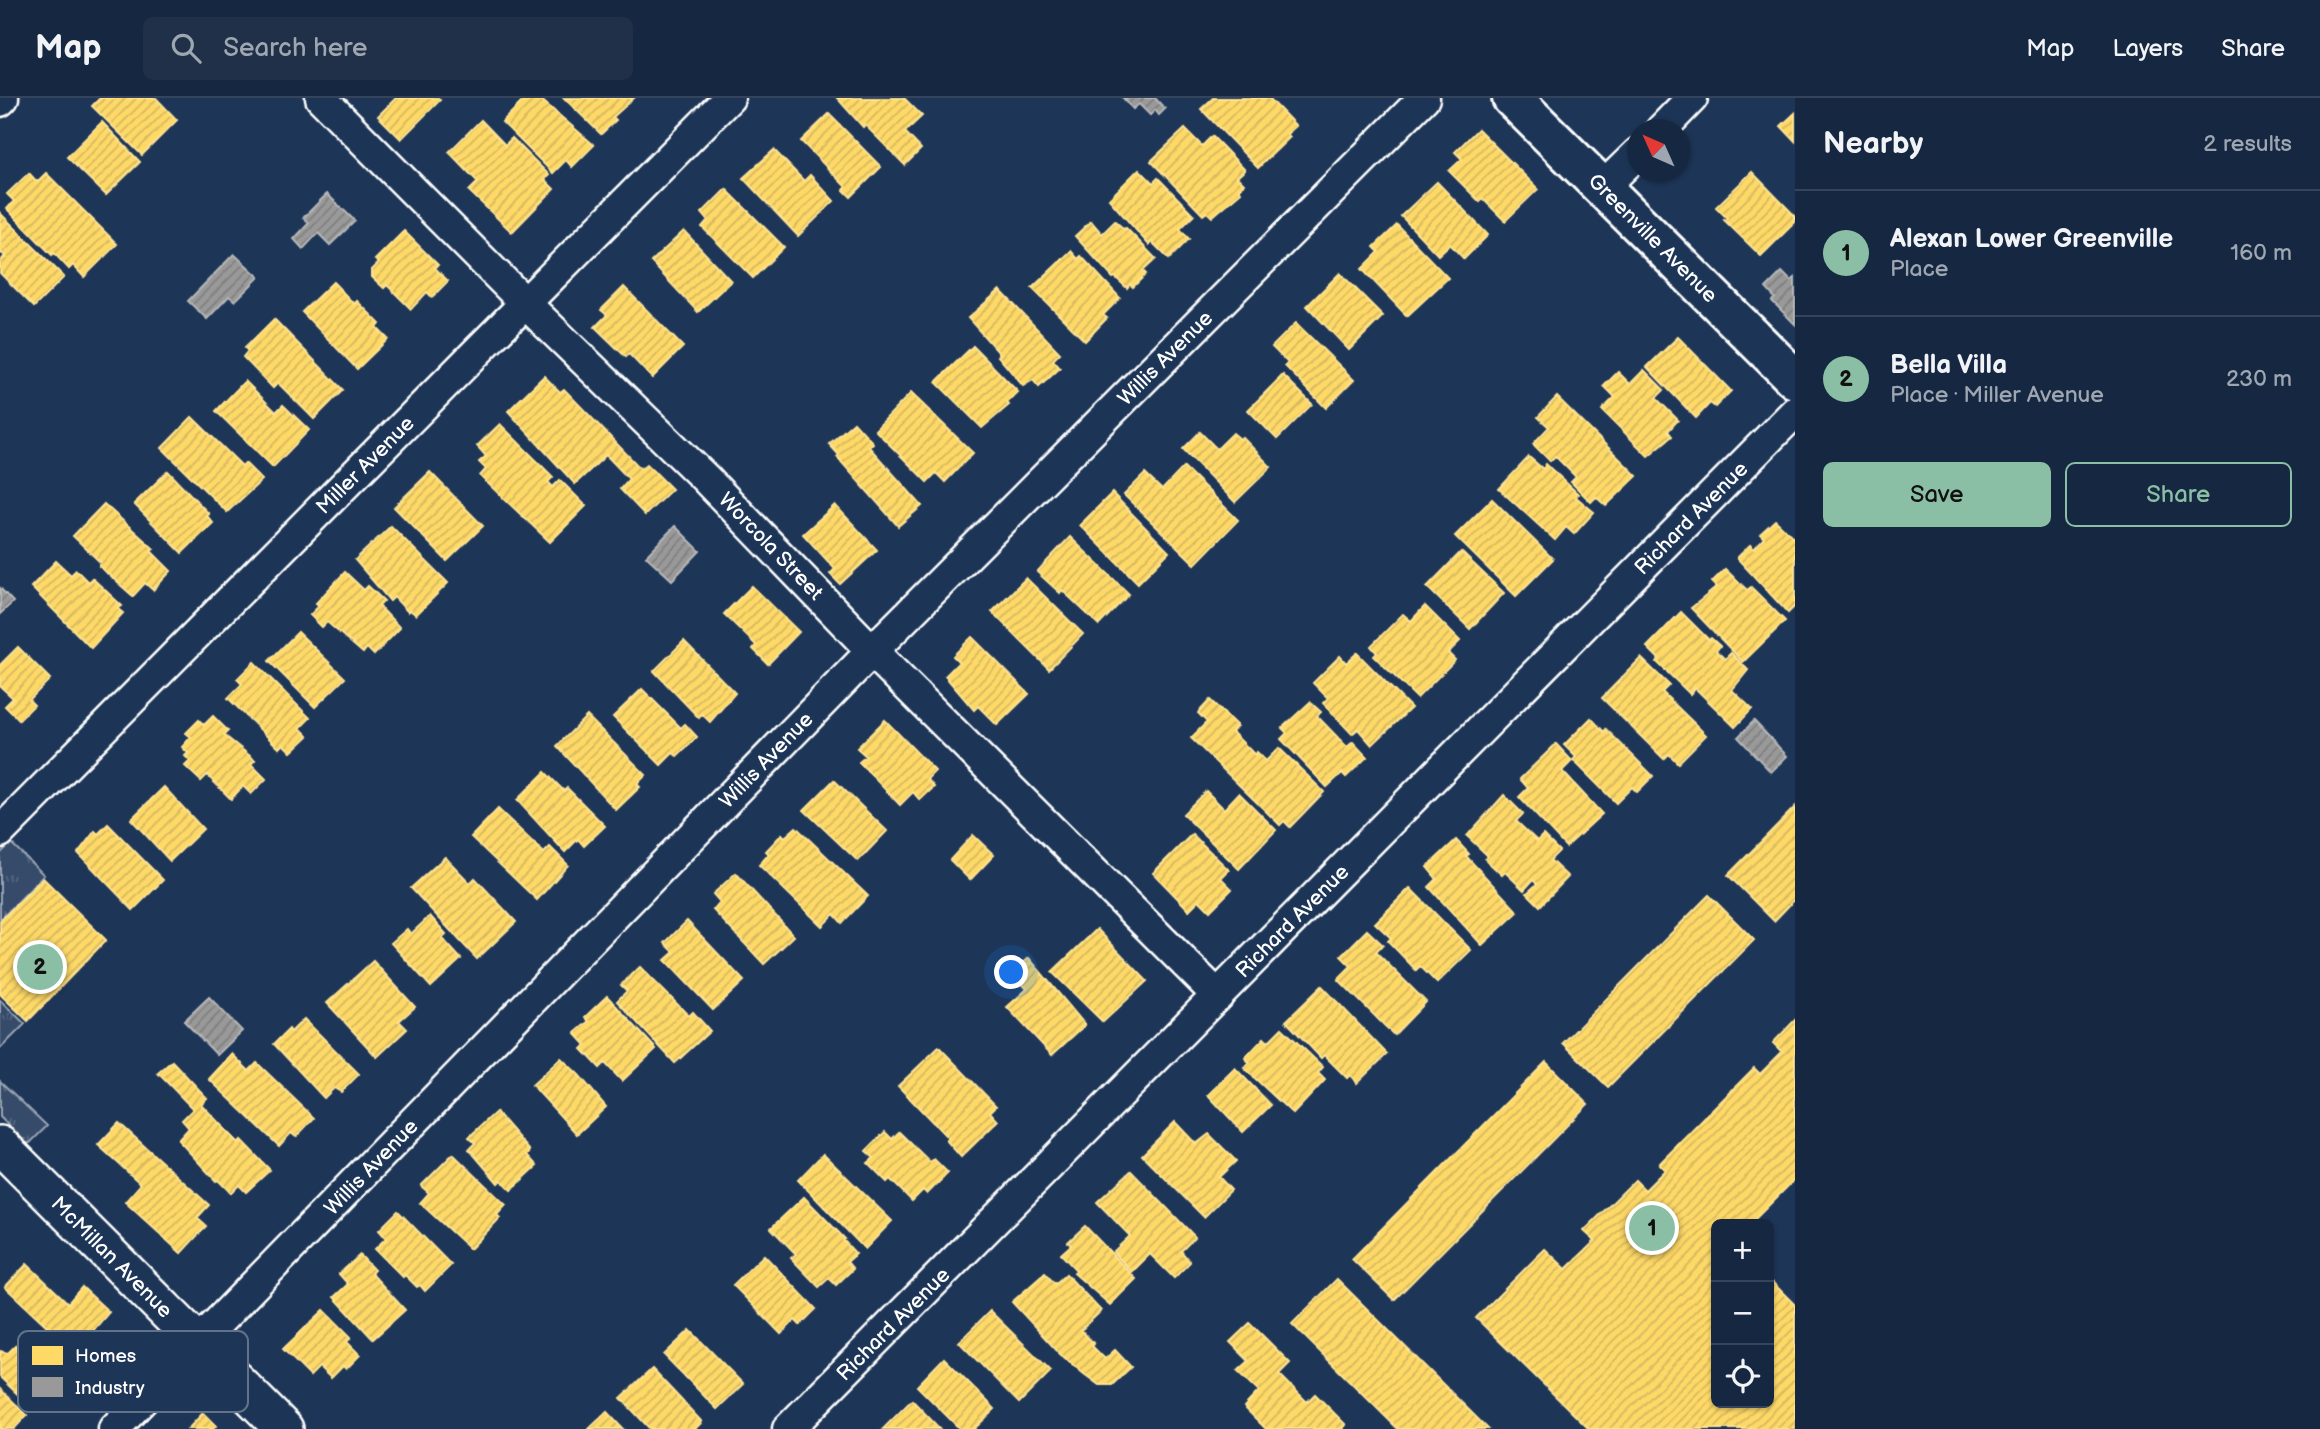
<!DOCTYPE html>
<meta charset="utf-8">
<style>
body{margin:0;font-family:"Balsamiq Sans",sans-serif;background:#1f3048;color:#f1f3f6}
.controls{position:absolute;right:21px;bottom:21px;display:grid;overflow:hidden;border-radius:10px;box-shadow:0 2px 5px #0004}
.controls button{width:63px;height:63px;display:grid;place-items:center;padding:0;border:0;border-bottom:2px solid #35445a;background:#162841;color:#f1f3f6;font:35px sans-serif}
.compass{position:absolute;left:1627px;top:21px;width:63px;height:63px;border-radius:50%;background:#162841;box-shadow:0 2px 5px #0004;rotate:315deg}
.you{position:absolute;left:1012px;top:875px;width:24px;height:24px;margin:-18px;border:5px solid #fff;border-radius:50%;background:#1a73e8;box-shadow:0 0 0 10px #1a73e833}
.badge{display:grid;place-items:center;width:46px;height:46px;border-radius:50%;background:#8abfa5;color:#111;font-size:23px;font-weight:700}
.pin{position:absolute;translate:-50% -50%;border:4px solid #fff;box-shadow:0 2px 7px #0006}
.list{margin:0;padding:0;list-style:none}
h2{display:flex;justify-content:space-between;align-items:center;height:91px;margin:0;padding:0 28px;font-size:30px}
h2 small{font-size:23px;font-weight:400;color:#9ea6b1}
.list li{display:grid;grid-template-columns:46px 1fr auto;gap:21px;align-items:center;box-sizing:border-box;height:126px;padding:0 28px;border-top:2px solid #35445a}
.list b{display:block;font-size:26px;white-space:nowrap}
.list p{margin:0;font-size:23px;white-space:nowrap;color:#9ea6b1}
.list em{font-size:23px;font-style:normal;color:#9ea6b1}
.actions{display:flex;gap:14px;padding:21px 28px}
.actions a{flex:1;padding:16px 0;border:2px solid #8abfa5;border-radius:10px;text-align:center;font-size:24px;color:#8abfa5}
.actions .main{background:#8abfa5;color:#111}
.icon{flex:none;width:38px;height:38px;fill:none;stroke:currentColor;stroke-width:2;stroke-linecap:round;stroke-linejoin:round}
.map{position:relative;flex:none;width:1795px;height:1331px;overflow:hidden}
header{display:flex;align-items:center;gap:42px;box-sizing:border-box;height:98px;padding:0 35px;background:#162841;border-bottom:2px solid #35445a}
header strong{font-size:33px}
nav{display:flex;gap:38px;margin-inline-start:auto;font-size:24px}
.search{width:490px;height:63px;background:#1f3048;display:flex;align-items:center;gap:18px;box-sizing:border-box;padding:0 24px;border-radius:10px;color:#9ea6b1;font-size:26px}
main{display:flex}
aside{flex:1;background:#162841}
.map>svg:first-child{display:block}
.park{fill:url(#park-tufts);stroke:#9aa5b4;stroke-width:2}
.homes{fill:url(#homes-hatch);stroke:#ffe494;stroke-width:2}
.industry{fill:url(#industry-hatch);stroke:#b8b8b8;stroke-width:2}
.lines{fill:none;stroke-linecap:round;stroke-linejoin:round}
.minor-casing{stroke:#fff;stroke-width:35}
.tertiary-casing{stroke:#fff;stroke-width:42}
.secondary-casing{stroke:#fff;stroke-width:44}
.minor{stroke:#1d3557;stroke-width:30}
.tertiary{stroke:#1d3557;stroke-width:37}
.secondary{stroke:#1d3557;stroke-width:38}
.labels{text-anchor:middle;stroke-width:7;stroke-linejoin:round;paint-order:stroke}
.street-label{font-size:21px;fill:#fff;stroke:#1d3557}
.key{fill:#1d3557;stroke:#617289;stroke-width:2}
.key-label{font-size:19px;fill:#fff}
</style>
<header>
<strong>Map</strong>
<div class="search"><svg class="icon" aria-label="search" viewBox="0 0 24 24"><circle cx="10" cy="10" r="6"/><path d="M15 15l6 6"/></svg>Search here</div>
<nav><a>Map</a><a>Layers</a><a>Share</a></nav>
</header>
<main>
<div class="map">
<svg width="1795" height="1331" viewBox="0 0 1795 1331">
<defs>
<pattern id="park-tufts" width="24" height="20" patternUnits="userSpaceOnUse" patternTransform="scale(1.75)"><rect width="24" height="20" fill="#364b69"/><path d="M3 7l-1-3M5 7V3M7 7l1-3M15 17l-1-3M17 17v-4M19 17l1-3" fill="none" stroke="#546680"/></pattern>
<pattern id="homes-hatch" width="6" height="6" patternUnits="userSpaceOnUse" patternTransform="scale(1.75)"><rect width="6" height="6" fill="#ffd966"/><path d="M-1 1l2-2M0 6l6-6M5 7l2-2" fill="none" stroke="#d2b660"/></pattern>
<pattern id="industry-hatch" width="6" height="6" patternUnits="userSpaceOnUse" patternTransform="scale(1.75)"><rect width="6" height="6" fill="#999"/><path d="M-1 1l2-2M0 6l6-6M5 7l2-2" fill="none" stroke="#7e7e7e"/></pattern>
</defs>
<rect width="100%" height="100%" fill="#1d3557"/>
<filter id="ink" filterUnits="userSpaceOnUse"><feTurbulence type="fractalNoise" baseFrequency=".0143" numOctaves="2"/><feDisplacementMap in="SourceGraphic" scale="14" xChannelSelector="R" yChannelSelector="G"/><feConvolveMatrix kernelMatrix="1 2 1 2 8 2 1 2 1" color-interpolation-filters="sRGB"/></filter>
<g filter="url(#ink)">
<g class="park">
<path d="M11,745L44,777L0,822V756Z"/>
<path d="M0,902L25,926L0,951Z"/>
<path d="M0,983L47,1028L30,1045H26L0,1019Z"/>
</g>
<g class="homes">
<path d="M100,0H156L177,22L142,57L92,8Z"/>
<path d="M396,0H438L440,2L401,41L378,18Z"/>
<path d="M526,0H539L594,47L572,69L566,62L553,75L502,24Z"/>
<path d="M564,0H634L613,19L616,22L601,36Z"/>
<path d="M837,0H904L922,18L905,34L921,51L905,67L865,27L863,29Z"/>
<path d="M1213,0H1269L1296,28L1287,36L1290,39L1258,70L1201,11Z"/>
<path d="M1795,15V43L1781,28Z"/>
<path d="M829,16L881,69L851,99L844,92L846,89L801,43Z"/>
<path d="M481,22L505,47L512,40L549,77L545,82L554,91L512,134L469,93L478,84L449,54Z"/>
<path d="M102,24L140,64L106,97L67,59Z"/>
<path d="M1185,31L1202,48L1212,38L1245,72L1237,79L1244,86L1239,91L1241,94L1212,119L1207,114L1203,117L1151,63Z"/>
<path d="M1478,31L1538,91L1505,123L1483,101L1480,104L1449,73L1462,61L1455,54Z"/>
<path d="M774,52L804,83L810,77L834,103L798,138L743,80Z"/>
<path d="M1139,71L1153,85L1158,80L1194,117L1180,131L1189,141L1169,161L1152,144L1149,147L1109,101Z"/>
<path d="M1752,74L1795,118V124L1761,158L1724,122L1727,120L1716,109Z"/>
<path d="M29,75L37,84L46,75L117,146L84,179L73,167L69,171L54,155L52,157L7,111L14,103L7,96Z"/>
<path d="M1437,84L1488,137L1464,161L1450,146L1438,157L1401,118Z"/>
<path d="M726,91L784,149L753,180L702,129L708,122L702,115Z"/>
<path d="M0,115L64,179L34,209L0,175V164L4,159L7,160L2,155L0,156Z"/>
<path d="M1091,123L1102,136L1115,123L1124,131L1126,130L1156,161L1143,173L1146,176L1133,189L1130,186L1127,190L1115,179L1113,180L1075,138Z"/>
<path d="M1397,127L1448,180L1407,218L1362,171L1379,154L1374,149Z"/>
<path d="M404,133L438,167L435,170L448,183L432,199L427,194L411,211L387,187L384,190L372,179V172L379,165L375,162Z"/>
<path d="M684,133L731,183L698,214L651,164Z"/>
<path d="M1071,153L1078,161L1081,158L1120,200L1103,217L1107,220L1085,243L1032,190Z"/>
<path d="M1340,175L1383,218L1349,252L1307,208Z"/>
<path d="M333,184L354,206L357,203L380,226L377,230L388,241L357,271L302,214Z"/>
<path d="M624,189L683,249L652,280L629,256L626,259L595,229L607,217L601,212Z"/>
<path d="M1000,192L1060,255L1053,262L1060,270L1039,289L1033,282L1023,288L998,258L1000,256L968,220Z"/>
<path d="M274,221L343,292L314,321L278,285L273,290L243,259L248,253L245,250Z"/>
<path d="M1296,225L1354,282L1326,310L1285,268L1288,265L1272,249Z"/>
<path d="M1678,239L1731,293L1715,309L1710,305L1696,320L1647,269Z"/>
<path d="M973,248L1018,294L1007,305L1009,307L982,330L936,284Z"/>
<path d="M1644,272L1664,292L1656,300L1678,322L1668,333L1672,338L1648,358L1602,312L1615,299L1604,288L1618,274L1630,286Z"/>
<path d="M1283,277L1312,306L1277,341L1248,312Z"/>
<path d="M544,278L560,294L564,291L641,371L647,366L672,391L645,417L620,391L629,381L606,357L575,386L508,313Z"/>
<path d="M245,283L276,314L283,307L309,332L273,369L216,313Z"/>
<path d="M911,295L973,355L945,384L936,375L927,384L875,332Z"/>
<path d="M1557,299L1637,378L1606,408L1596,399L1591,404L1571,384L1576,379L1555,358L1550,363L1533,346L1549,329L1538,319Z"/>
<path d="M192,319L242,368L245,365L262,382L227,414L162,350Z"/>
<path d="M854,324L873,345L869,349L922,408L898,428L837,359L839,357L829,346Z"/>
<path d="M500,326L553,379L548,384L553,389L560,382L586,408L550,444L480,378L486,371L479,364L486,358L477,348Z"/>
<path d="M1200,334L1217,351L1233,335L1240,341L1242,339L1271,369L1235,404L1183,351Z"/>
<path d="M1529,359L1543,371L1546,366L1578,396L1576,399L1594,414L1574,436L1566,429L1555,442L1499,391Z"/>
<path d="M1184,369L1238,422L1195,466L1124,397L1145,376L1162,392Z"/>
<path d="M168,373L209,416L207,418L213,425L182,455L134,406Z"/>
<path d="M430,374L483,428L447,463L394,409Z"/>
<path d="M1112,395L1169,454L1138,485L1080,427Z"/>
<path d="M1492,401L1553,461L1516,498L1455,438Z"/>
<path d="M104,406L154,451L151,453L171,473L153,492L145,485L133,498L99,468L101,465L73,438Z"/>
<path d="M835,407L877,452L840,486L830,476L835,471L803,436Z"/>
<path d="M1775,422L1795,441V508L1788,515L1737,460L1750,447L1754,451L1764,440L1760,436Z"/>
<path d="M391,428L448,485L416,517L410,512L408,514L394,499L390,503L355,462Z"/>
<path d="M1070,439L1129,496L1099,527L1062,492L1060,495L1037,474Z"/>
<path d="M1461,454L1504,495L1470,531L1427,489Z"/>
<path d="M56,463L71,477L76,472L88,484L92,480L122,508L118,511L123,515L91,550L31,489Z"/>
<path d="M1725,471L1747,492L1751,489L1785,523L1743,564L1691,510L1717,489L1712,484Z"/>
<path d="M345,474L364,492L368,488L384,503L379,508L400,530L374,557L367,550L363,555L327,524L322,529L310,517L319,508L316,505Z"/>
<path d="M1026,480L1083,536L1049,571L992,514Z"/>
<path d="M752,488L799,534L768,566L753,551L756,547L724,516Z"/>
<path d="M1425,508L1460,543L1448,555L1455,562L1417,600L1374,558L1377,555L1371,548L1403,516L1411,523Z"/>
<path d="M1681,514L1709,542L1711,540L1720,548L1716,553L1725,561L1731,555L1748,572L1732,592L1752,611L1735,629L1695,590L1690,596L1657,564L1659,561L1647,549Z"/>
<path d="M298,534L345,580L315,609L269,563Z"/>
<path d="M972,539L1029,596L997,627L978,608L974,612L945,578L959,564L953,558Z"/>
<path d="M684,543L735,595L710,624L702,616L699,620L654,573Z"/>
<path d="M18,549L50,581L29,602L34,607L19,622L5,608L13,600L0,588V567Z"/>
<path d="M1357,555L1411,610L1372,647L1358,631L1352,636L1323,605L1328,600L1313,585L1340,558L1346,565Z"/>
<path d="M1641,560L1669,587L1662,594L1706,637L1678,665L1669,656L1664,661L1602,600Z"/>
<path d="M254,564L310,620L300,630L308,638L291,654L283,646L279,650L228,600L242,586L237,581Z"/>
<path d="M642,591L681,630L685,626L697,639L677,658L673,655L661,667L613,619Z"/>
<path d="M1210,602L1237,628L1232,634L1255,657L1257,654L1266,663L1279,650L1324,694L1290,729L1284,723L1280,727L1191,640L1207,624L1198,615Z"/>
<path d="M1310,604L1321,614L1317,618L1347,649L1353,644L1367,659L1346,679L1342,675L1327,689L1281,641L1287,635L1282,630Z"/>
<path d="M213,618L228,633L224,637L255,662L251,666L266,681L251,696L243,688L231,701L207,677L201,683L185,668L190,663L185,658L188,655L182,649L191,639L186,635L199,622L204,627Z"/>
<path d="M587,618L646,677L637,686L640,689L616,712L557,648Z"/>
<path d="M1591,620L1604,634L1606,631L1653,678L1637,694L1632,689L1616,705L1573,662L1576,659L1564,647Z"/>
<path d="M885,622L935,673L927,681L934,689L920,702L913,694L900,707L859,664L866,658L857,650Z"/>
<path d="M1556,646L1572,663L1562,673L1602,716L1566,749L1519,699L1528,690L1520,681Z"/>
<path d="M545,674L564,693L567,690L605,728L584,748L578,741L565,754L517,702Z"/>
<path d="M834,682L887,733L858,763L804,712Z"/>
<path d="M164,689L203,731L170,763L131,721Z"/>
<path d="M1206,693L1224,711L1239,695L1276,732L1239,771L1183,716Z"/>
<path d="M1504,697L1523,716L1516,723L1537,743L1543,737L1559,753L1550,762L1568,779L1540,808L1527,795L1537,786L1533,782L1524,792L1505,774L1502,777L1485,761L1488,758L1467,738Z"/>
<path d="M1795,709V801L1774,823L1728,777Z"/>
<path d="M498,711L544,755L550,749L568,767L537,802L471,739Z"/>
<path d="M108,726L163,782L133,812L78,755L95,733L98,736Z"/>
<path d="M796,729L868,798L842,825L834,816L822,828L759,767L769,756L766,753L782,736L785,739Z"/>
<path d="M1192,736L1229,772L1221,780L1232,791L1210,813L1199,802L1189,812L1153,775Z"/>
<path d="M973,737L994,757L970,782L950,762Z"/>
<path d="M1456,742L1469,756L1466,758L1518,814L1482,847L1429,789L1437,781L1427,769Z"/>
<path d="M445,759L470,785L475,780L516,824L477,861L411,790Z"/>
<path d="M736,775L794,838L764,866L713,812L720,804L713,796Z"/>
<path d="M43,780L106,842L28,923L0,896V823Z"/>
<path d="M1410,790L1471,852L1437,885L1420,868L1416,872L1388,843L1391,840L1375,825Z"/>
<path d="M1709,797L1754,842L1608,989L1563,945Z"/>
<path d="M430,818L446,836L442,840L461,861L431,889L391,845L407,831L411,836Z"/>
<path d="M687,823L744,883L713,912L665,862L674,854L665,845Z"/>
<path d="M1097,831L1147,883L1103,924L1052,874Z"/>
<path d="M1367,832L1383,847L1376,854L1426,904L1394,937L1338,881L1351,868L1341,858Z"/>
<path d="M1029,860L1085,927L1052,957L1007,909L1027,891L1012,875Z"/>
<path d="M373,863L415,909L399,923L407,931L377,959L327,905Z"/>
<path d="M640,869L689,918L693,914L710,933L675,965L617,903L627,893L621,887Z"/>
<path d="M1322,888L1387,956L1357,985L1350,977L1347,980L1324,957L1321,960L1286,923Z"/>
<path d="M607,898L656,951L622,983L605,965L600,970L582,951L586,947L575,935L589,923L585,919Z"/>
<path d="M304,921L359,976L341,994L334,990L324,1000L274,946L289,931L291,934Z"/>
<path d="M1795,922V1081L1750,1126H1716V1305H1769V1181L1795,1207V1331H1589L1476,1220L1545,1151L1566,1171L1595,1143L1584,1133L1635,1082L1645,1092L1665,1072L1659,1066L1754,970L1760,976L1782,954L1773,945Z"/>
<path d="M1282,930L1323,969L1318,975L1325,982L1293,1016L1244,970L1250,965L1245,960L1264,940L1268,944Z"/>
<path d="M939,949L996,1008L990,1014L998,1023L961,1059L946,1042L948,1040L898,988Z"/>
<path d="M232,956L249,973L257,965L314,1020L296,1039L291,1035L279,1048L209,981Z"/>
<path d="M561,960L579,977L606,1009L577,1036L532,987Z"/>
<path d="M172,963L207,1000L201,1006L238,1045L241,1042L270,1072L246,1094L239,1087L231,1095L218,1082L216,1083L178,1042L189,1030L182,1022L193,1011L158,975Z"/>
<path d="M1546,964L1588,1006L1394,1202L1352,1161Z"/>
<path d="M1235,970L1271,1007L1243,1034L1208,997Z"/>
<path d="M496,1014L530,1053L527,1057L537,1068L511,1092L501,1082L498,1085L469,1051L475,1045L469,1039Z"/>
<path d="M1175,1024L1196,1046L1209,1036L1236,1063L1219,1079L1231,1092L1204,1119L1142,1057Z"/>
<path d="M119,1025L209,1107L197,1120L206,1128L181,1155L125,1104L141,1086L98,1047Z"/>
<path d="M885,1034L892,1041L899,1034L930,1064L934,1061L948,1075L927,1096L923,1092L912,1103L890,1081L887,1084L868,1065L874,1060L866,1053Z"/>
<path d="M453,1056L506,1107L497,1117L500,1120L470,1151L420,1105L429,1095L421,1088Z"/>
<path d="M823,1056L892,1123L865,1151L798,1082Z"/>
<path d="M1131,1073L1195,1139L1181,1153L1190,1164L1174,1180L1150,1156L1132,1174L1113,1154L1130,1138L1097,1104Z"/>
<path d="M804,1099L845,1141L843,1142L856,1156L847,1164L853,1171L836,1187L829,1180L819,1189L791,1160L796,1156L771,1130Z"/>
<path d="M398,1113L451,1167L425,1193L420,1187L417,1189L405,1177L403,1179L375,1151L386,1140L379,1132Z"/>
<path d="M1085,1128L1136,1181L1110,1207L1074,1175L1076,1172L1061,1156L1071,1147L1068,1144Z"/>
<path d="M360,1157L374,1172L371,1175L405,1212L373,1241L334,1199L348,1186L339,1176Z"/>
<path d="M764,1157L816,1211L800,1227L795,1222L781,1236L733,1187Z"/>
<path d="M27,1166L68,1205L82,1189L109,1214L90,1236L96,1242L75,1264L58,1248L63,1243L5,1189Z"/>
<path d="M1045,1175L1055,1186L1066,1176L1101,1213L1081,1232L1094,1246L1092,1248L1105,1261L1115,1252L1131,1269L1112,1287H1099L1084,1276L1060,1256L1012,1204Z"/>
<path d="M1337,1181L1488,1331H1398L1292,1226Z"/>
<path d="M324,1212L351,1239L347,1244L360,1257L346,1271L343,1268L331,1280L319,1269L310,1278L283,1251Z"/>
<path d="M990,1213L1051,1273L1019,1305L959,1244Z"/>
<path d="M1250,1225L1290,1265L1279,1276L1307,1304L1315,1296L1346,1327L1342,1331H1266L1244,1309L1259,1293L1238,1273L1249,1263L1230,1244Z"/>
<path d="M690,1232L743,1286L717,1311L664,1257Z"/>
<path d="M23,1240L65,1276L32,1310L0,1279V1253L8,1255Z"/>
<path d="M944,1260L995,1311L974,1331H960L917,1288Z"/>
<path d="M652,1271L702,1324L695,1331H650L621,1300Z"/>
<path d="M0,1291L27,1317L14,1331H0Z"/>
<path d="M912,1302L940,1331H883Z"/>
<path d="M607,1314L623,1331H589Z"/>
<path d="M203,1315L216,1328L213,1331H188Z"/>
</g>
<g class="industry">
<path d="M1123,0H1155L1165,11L1159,17L1155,12L1150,17L1139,6L1133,11Z"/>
<path d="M327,96L355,123L330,147L318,135L303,151L294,141L309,125L303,120Z"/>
<path d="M234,156L259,179L235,203L229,198L207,221L188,203Z"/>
<path d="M1782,174L1791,183L1795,180V226L1772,203L1775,200L1766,190Z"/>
<path d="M675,428L700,453L672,482L646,458Z"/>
<path d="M0,490L13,504L0,516Z"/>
<path d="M1754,623L1787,658L1771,674L1738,639Z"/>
<path d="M209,899L242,933L217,957L184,923Z"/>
</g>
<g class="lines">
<g class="minor-casing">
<g id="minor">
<path d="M321,0L525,205L705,380L872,553L1218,898"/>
<path d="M0,3L3,0"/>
<path d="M1661,32L1692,0"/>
<path d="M1602,90L1638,55"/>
<path d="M0,734L729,0"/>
<path d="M114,1331L872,553L1424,0"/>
<path d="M788,1331L1795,314"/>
</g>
</g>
<g class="tertiary-casing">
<path id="tertiary" d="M0,1047L284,1331"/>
</g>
<g class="secondary-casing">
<path id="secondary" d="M1512,0L1795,281"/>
</g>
<use href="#minor" class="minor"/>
<use href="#tertiary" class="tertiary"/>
<use href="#secondary" class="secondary"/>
</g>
</g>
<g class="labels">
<g class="street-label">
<text transform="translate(1653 140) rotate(45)" y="7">Greenville Avenue</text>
<text transform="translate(1165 260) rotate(-45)" y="7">Willis Avenue</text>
<text transform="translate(365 367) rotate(-45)" y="7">Miller Avenue</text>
<text transform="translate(1691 420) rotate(-45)" y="7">Richard Avenue</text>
<text transform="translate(771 448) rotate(46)" y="7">Worcola Street</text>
<text transform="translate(766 662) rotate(-46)" y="7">Willis Avenue</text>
<text transform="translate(1292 823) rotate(-45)" y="7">Richard Avenue</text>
<text transform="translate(371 1069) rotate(-46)" y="7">Willis Avenue</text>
<text transform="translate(112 1159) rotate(45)" y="7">McMillan Avenue</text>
<text transform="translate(893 1226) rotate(-45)" y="7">Richard Avenue</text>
</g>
</g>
<rect x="18" y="1233" width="230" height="81" rx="10" class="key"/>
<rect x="32" y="1248" width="31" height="19" fill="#ffd966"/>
<rect x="32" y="1279" width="31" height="20" fill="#999"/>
<g class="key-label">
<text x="75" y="1264">Homes</text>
<text x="75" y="1296">Industry</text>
</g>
</svg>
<div class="controls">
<button>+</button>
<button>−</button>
<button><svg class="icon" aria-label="locate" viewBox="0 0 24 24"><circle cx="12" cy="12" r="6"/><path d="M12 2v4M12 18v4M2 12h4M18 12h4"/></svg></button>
</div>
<svg class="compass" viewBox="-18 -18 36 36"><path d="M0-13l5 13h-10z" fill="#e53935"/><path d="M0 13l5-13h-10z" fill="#9ea6b1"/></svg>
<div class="you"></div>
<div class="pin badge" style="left:1652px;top:1130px">1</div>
<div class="pin badge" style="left:40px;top:869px">2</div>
</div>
<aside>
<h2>Nearby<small>2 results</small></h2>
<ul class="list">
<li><span class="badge">1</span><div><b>Alexan Lower Greenville</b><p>Place</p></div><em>160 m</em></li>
<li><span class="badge">2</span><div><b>Bella Villa</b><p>Place · Miller Avenue</p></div><em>230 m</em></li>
</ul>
<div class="actions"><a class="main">Save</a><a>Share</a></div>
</aside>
</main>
